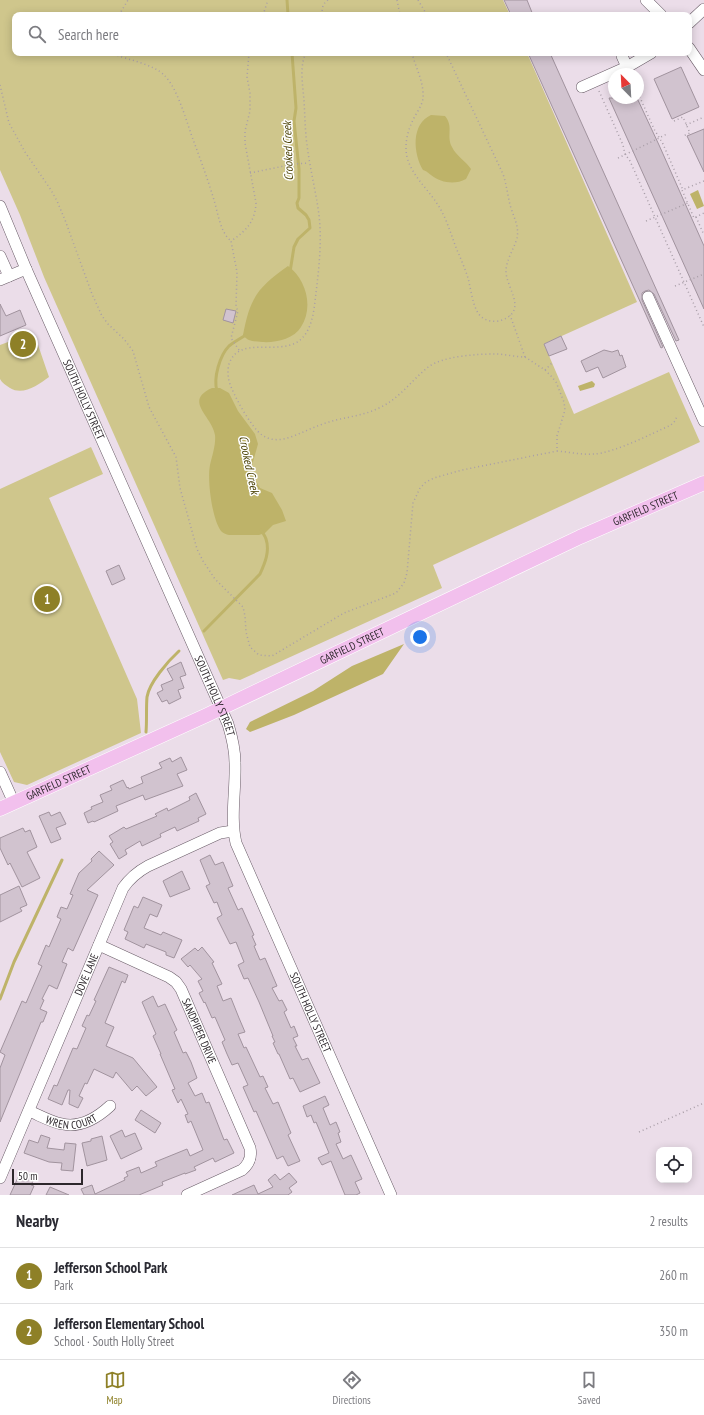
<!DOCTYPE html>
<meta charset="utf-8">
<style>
body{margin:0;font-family:"PT Sans Narrow",sans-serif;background:#f7f7f7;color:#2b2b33}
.controls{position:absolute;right:12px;bottom:12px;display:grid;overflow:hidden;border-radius:8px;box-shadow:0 2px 10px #0003}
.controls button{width:36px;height:36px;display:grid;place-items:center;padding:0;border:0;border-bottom:1px solid #e1e1e2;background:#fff;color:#2b2b33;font:20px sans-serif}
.compass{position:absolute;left:608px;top:68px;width:36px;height:36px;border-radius:50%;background:#fff;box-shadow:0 2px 10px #0003;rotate:336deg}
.scale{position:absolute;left:12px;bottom:10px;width:71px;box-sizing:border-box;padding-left:4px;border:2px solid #2d272c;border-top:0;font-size:11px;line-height:14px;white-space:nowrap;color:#2d272c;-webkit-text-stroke:3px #fff;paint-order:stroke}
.you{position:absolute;left:420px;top:637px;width:14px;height:14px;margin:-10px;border:3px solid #fff;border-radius:50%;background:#1a73e8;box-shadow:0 0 0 6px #1a73e833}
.badge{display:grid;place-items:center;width:26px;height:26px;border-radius:50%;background:#8e8027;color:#fff;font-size:13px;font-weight:700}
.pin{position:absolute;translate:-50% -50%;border:2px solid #fff;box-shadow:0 1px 4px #0006}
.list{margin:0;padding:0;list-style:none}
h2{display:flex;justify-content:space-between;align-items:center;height:52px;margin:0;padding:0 16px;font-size:17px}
h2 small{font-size:13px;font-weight:400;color:#7c7c81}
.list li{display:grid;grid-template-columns:26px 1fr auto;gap:12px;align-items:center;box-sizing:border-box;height:56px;padding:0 16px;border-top:1px solid #e1e1e2}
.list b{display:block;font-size:15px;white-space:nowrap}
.list p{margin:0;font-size:13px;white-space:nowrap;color:#7c7c81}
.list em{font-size:13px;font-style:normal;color:#7c7c81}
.icon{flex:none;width:22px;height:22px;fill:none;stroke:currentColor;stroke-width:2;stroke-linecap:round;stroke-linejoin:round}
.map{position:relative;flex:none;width:704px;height:1195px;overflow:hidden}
.search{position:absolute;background:#fff;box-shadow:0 2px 10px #0003;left:12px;right:12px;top:12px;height:44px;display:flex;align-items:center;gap:10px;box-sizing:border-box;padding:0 14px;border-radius:8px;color:#7c7c81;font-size:15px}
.sheet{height:164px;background:#fff}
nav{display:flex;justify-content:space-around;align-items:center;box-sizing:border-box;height:56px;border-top:1px solid #e1e1e2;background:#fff;font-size:11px;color:#7c7c81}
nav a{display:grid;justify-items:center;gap:2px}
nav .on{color:#8e8027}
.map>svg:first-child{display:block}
.green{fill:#cfc68c}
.water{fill:#beb369}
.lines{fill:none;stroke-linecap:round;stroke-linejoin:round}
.stream{stroke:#beb369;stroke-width:3}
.building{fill:#d1c3cf;stroke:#a1939e}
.minor-casing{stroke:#695c67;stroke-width:12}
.major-casing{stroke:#fff;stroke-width:15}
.path{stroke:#a99ea8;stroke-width:1.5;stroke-dasharray:1 3;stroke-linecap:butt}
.minor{stroke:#fff;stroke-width:11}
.major{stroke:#f2c0ed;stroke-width:14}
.labels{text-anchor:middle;stroke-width:3;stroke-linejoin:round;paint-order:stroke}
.street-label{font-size:11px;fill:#2d272c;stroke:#fff}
.water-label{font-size:12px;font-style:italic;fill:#4e4509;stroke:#fff}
</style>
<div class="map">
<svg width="704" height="1195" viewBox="0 0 704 1195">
<rect width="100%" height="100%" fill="#ebdde9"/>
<g class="green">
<path d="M0,0H503L510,15H15V53H527L637,302L544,344L574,414L669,372L700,442L433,565L442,588L240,680L229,678L223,680L44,277L20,215L0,170Z"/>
<path d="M27,335L36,339L49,377C38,385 23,396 10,388C6,385 2,383 0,379C0,375 0,352 0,345Z"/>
<path d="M91,447L103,474L49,498L137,699L141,733L27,785L14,782L0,752V489Z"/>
</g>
<g class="water">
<path d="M431,115L445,116C454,127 446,136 452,147C456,156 466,161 471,169L466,179C455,185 441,183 431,175C428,173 427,171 423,170C413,153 411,124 431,115Z"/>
<path d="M698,190L704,206L697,209L690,194Z"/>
<path d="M288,266C306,279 314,307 301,327C294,339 275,343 262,342C254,341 248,342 243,335C250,298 257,288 288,266Z"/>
<path d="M592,381L595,384L594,387L580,391L578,386Z"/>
<path d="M212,388H220L229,393L238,411L255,434L258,444L251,469L252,474L260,488L272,493L282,510L286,521L273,525L265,533L259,535H229C226,534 224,534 221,531C212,519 207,480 210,465C212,456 216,445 215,435C212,416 183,401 212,388Z"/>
<path d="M404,644L383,674L294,715L250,732L246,729L250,722L313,691L352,666Z"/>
</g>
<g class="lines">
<g class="stream">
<path d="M287,0L288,15"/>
<path d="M290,272L294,247L298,239L310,228L309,220L306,215L298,208L297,203L299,198V169L294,121L296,108L292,53"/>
<path d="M217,391C213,378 220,355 229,346C234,342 241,338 246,335"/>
<path d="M204,631L260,574C265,563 270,551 266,539C265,536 263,533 261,530"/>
<path d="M146,732C147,721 146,708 147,697C149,683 168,661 179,651"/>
<path d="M0,999L14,962L62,860"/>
</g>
</g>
<g class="building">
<path d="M504,0H527L533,15H511Z"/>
<path d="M528,53H550L679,340L676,341L654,294L649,290L645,291L642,293V300L663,347L661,348Z"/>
<path d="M681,67L699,107L672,119L654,79Z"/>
<path d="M609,98H637L659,145L704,246V309Z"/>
<path d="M704,129V172L687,136Z"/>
<path d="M0,304L6,316L20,310L26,325L0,336Z"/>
<path d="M226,309L236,311L233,323L223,320Z"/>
<path d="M561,336L567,349L549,356L544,344Z"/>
<path d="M604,350L612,352L618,350L620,356L622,355L626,367L603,378L598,367L586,372L581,361Z"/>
<path d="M119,565L125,579L112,585L106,571Z"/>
<path d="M181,662L186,675L180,677L184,688L178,690L181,698L169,704L167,700L162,702L157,693L163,690L161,685L173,680L167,669Z"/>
<path d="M181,757L187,770L177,774L183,786L145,800L143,795L116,806L118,811L94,822L93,821L88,823L84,813L92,809L91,807L103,802L100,795L112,790L110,786L123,780L127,788L128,787L129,789L143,783L141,777L162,768L159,763L170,758L172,762Z"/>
<path d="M196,793L206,814L198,818L199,821L177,831L175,827L160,834L161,837L142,846L140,841L125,850L127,854L119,859L110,844L113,842L109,836L124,827L126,829L157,816L155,814L167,808L168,811L190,800L189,797Z"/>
<path d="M49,812L51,816L60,812L66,824L56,828L61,839L51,843L39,816Z"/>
<path d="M23,828L25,832L30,830L37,847L27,852L40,878L22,887L10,863L8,865L0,848V838Z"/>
<path d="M99,851L114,865L87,890L98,895L73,951L68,948L62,962L67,964L57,989L49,985L42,999L44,1000L40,1009L47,1012L43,1022H41L0,1122V1068L5,1055L0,1052L22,1001L26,1003L42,966L38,964L46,945L49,947L61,919L57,917L61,907L67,909L73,895L70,894L79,873L92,861L91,859Z"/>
<path d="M210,855L215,865L223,862L233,886L228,888L238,910L242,908L254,935L252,936L256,945L254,946L260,960L265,958L277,986L272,988L279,1001L282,1000L287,1010L284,1012L291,1028L294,1026L298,1036L293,1038L297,1046H295L302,1060L308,1058L320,1083L300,1092L293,1078L290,1079L279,1054H278L273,1043L275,1042L272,1036H273L259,1002L248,978L244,979L238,965L244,962L236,942L230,944L217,918L222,915L217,902L214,903L206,886L210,884L200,860Z"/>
<path d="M182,871L190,889L170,897L163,881Z"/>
<path d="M19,886L27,905L20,908L22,911L0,922V895Z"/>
<path d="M143,897L162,905L157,917L150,914L144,928L161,935L163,932L182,940L174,958L166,955V952L146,944L144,948L125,939L128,932L124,930L134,906L138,908Z"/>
<path d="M202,947L214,962L212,963L222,984L217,986L223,1001L231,998L239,1018L245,1032L238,1034L244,1048L246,1047L260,1077L263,1076L268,1087L265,1088L273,1104L278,1102L291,1133L288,1135L300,1161L288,1166L283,1156L277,1159L256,1111L254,1112L243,1087L248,1085L238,1063L232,1065L227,1054L222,1042L225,1040L215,1017L212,1018L205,1002L204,1003L199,993L203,991L198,981L202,979L190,965L188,967L181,959L195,948L198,951Z"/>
<path d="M109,967L128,975L125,983L122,981L105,1023L114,1027L106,1046L133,1058L157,1087L146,1096L137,1086L132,1091L116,1072L113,1078L94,1069L87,1084L85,1083L79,1096L83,1098L78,1108L69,1104L70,1090H68L62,1105L48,1099L54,1085L57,1086L73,1048L77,1049L86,1028L82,1026L87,1015L89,1016L96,1001L94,1000Z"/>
<path d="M153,996L158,1007L165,1004L177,1030L174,1032L183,1053L186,1052L191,1062L197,1078L188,1083L195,1096L202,1093L206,1103L209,1102L224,1140L227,1139L234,1153L215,1162L213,1158L194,1167L196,1170L185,1174V1173L162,1182L163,1185L139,1195H84L81,1189L92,1185L95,1194L125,1180L124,1178L128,1176L126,1172L139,1167L141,1173L157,1166L155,1162L187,1149L190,1156L203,1150L191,1121L188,1123L185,1115L188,1114L181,1099L178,1103L172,1090L175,1089L160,1054H161L153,1036L156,1034L142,1002Z"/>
<path d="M325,1096L329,1105L323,1108L330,1125L336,1122L340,1132L338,1133L341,1142L336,1144L343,1159L351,1155L362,1179L355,1182L360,1193L356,1195H345L331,1161L322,1165L318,1158L329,1153L316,1122L314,1123L311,1115L307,1117L303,1106Z"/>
<path d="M141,1110L161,1123L155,1133L135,1120Z"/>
<path d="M122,1130L125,1137L135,1133L142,1149L121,1159L110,1136Z"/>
<path d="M41,1135L50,1138L47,1148L64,1150L65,1143L76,1144L73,1171L61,1170L62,1163L49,1162L24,1153L29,1140L38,1143Z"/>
<path d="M102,1136L107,1160L87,1166L82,1143L91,1141V1139Z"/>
<path d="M21,1171L35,1177L31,1185L34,1186L30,1195H10Z"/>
<path d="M289,1173L297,1182L289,1188L292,1192L288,1195H232L254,1185L258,1194L273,1187L268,1180L275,1174L280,1180Z"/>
<path d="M50,1187L69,1195H46Z"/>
</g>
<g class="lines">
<g class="minor-casing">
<g id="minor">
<path d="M646,0L661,15"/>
<path d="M689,23L704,9"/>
<path d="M689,48L704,70"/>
<path d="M622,56L627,67"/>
<path d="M582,87L627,67L651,53"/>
<path id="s1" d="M0,206L26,269L228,724C232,737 235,749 235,763C236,790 230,817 236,843L391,1195"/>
<path d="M0,256L9,276"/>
<path d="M0,280L26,269"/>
<path d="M648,297L704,421"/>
<path d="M0,772L14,803"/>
<path id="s2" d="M99,945L169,977L176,982L181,989L250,1148C252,1157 249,1164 242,1170L187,1195"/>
<path id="s3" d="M29,1111C39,1115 51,1122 62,1124C80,1128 97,1118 110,1106"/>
<path id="s4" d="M0,1178L123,888C130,878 137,872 148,866L220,833L233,831"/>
</g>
</g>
<g class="major-casing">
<g id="major">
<path id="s5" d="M0,809L207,715L580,537L704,483"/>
</g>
</g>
<g class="path">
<path d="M397,0L400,15"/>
<path d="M418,0L427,15"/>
<path d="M119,15L128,0"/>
<path d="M263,15L268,0"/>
<path d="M322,15C322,9 322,4 328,0"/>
<path d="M115,53L116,55C130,60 154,65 164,75C178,88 187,124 194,142C201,161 208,180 214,200C218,213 220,232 231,241"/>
<path d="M306,53C299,67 303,85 304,101C305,116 305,131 307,145C310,169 316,192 319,215C322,241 319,268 316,293C314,309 313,330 299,341C277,356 239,335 229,364C227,372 228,381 232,389C237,401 252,428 262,435C275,444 289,438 301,433C310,429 319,425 329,422C345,417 363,416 379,408C399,399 410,382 427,368C441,356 477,354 495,354C505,354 515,357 525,357L510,315"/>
<path d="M412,53C415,66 423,80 423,94C424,102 419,109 415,116C408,129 404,143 407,157C412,176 428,189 438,205C447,219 451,235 457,250C461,259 465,269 468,278C471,289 472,303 478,313C483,321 494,323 502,320C529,310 505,287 506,270C507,258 514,249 517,238C520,225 511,213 509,200C507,191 506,183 503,174L446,53"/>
<path d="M0,85L9,123L25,152L51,190L57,201L65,220L92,294L102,316L108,324L124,339L133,351L149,407L176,457L180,488L197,549L203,561L215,579L243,607L245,616L246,632L250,647L259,655L272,656L344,613L396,593L404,583L407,573L413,503L420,488L426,482L434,478L462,470L557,451"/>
<path d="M599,91L623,145L625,154L630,161L704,327"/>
<path d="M638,93L654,129L663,144L683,190"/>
<path d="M674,121L683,117L690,133L683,136"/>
<path d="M686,125L704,117"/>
<path d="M618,158L647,144L667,134"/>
<path d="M250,173L294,164L309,163"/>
<path d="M704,181L682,190L694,218L704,213"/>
<path d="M696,217L704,235"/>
<path d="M646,221L688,203"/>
<path d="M675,286L704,274"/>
<path d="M239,350L231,338L238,311L236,307L237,272L231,241C246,231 255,222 256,203L245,143V131L250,111V93L247,77L249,53"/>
<path d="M525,357L545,370L551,376L556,382L564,402L565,410L557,436V451C569,452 582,455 594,454C614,453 651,434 671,425L675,421L677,416"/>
<path d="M545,370L552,363"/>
<path d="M639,1132L704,1103"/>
</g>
<use href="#minor" class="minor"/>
<use href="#major" class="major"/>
</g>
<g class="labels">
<g class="street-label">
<text dy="4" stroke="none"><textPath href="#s1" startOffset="211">SOUTH HOLLY STREET</textPath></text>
<text dy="4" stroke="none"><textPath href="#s5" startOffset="712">GARFIELD STREET</textPath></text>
<text dy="4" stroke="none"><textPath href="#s5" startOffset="388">GARFIELD STREET</textPath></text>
<text dy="4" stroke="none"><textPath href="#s1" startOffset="535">SOUTH HOLLY STREET</textPath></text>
<text dy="4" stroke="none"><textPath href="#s5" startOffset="64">GARFIELD STREET</textPath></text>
<text dy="4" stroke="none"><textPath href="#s4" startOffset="221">DOVE LANE</textPath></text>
<text dy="4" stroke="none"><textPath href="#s1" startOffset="871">SOUTH HOLLY STREET</textPath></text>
<text dy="4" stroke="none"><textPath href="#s2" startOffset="140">SANDPIPER DRIVE</textPath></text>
<text dy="4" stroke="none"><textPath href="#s3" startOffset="45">WREN COURT</textPath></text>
</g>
<g class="water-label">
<text transform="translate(288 151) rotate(-92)" y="4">Crooked Creek</text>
<text transform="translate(249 465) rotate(78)" y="4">Crooked Creek</text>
</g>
</g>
</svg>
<div class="controls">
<button><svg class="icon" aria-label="locate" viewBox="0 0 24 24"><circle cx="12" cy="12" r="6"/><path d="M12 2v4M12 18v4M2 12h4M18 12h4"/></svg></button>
</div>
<svg class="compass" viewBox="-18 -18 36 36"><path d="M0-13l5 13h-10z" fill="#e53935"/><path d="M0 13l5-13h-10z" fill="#7c7c81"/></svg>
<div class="scale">50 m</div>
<div class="you"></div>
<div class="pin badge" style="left:47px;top:599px">1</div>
<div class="pin badge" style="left:23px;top:344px">2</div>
<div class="search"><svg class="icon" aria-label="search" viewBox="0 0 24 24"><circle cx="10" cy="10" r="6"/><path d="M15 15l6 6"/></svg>Search here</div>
</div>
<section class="sheet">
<h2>Nearby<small>2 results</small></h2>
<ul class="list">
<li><span class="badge">1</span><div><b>Jefferson School Park</b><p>Park</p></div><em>260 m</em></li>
<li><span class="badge">2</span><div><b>Jefferson Elementary School</b><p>School · South Holly Street</p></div><em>350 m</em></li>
</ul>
</section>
<nav>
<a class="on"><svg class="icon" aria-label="map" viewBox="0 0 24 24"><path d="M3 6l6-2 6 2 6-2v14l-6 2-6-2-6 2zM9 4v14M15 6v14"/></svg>Map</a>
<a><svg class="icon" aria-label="directions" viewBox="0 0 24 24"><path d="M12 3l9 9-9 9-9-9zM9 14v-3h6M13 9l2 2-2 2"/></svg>Directions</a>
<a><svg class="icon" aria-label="saved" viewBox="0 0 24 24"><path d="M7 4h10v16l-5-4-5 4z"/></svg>Saved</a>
</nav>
